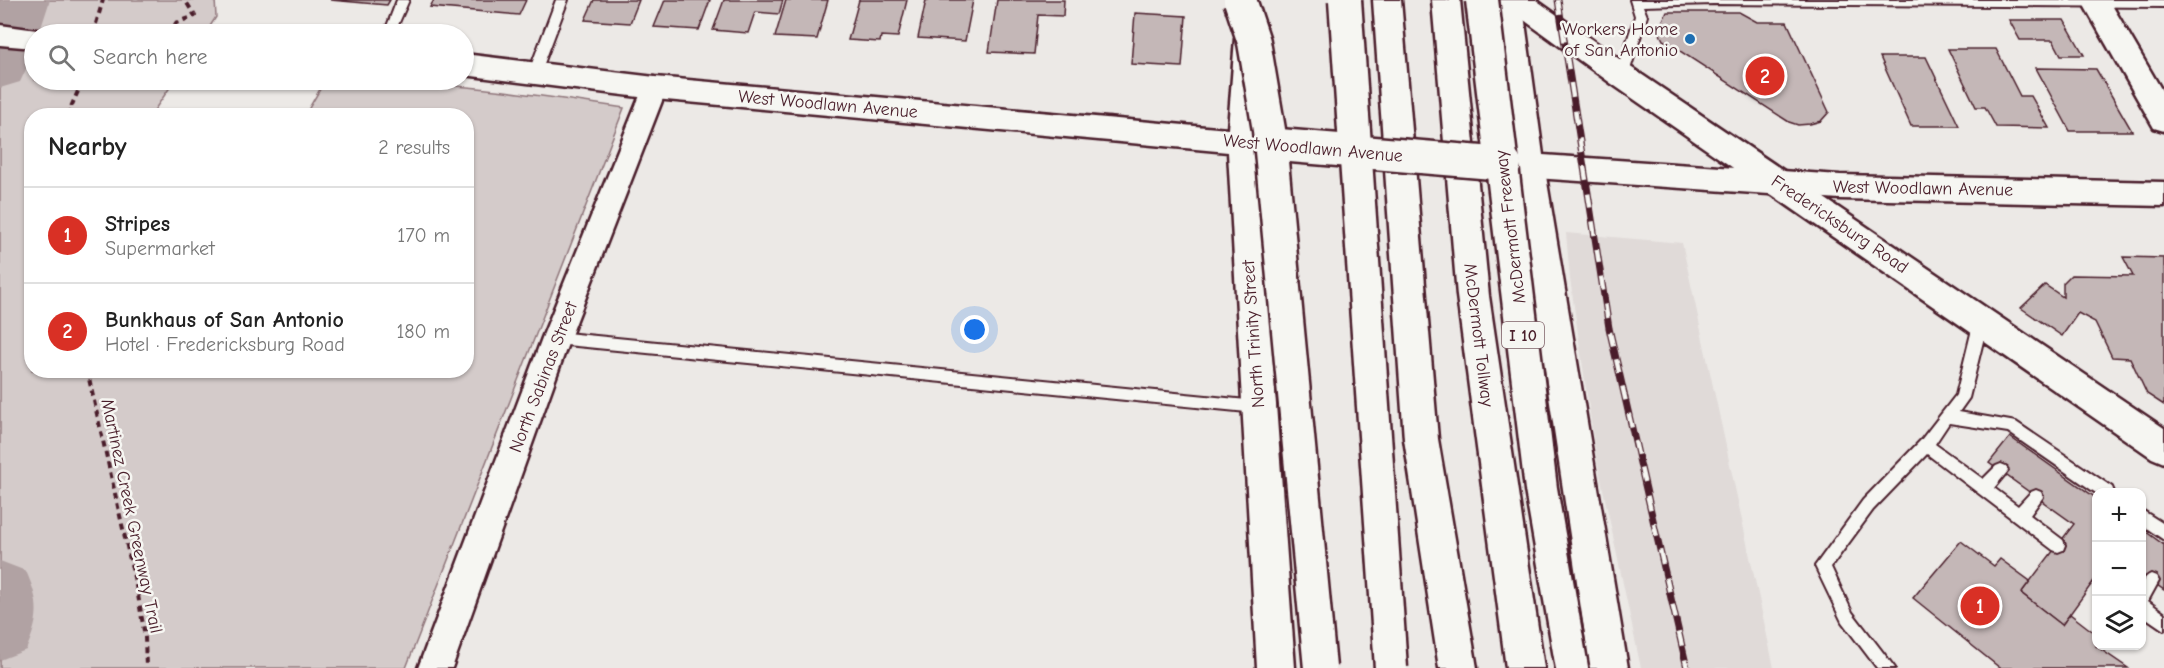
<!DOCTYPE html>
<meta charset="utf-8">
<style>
body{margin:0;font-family:"Comic Neue",sans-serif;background:#f2f2f2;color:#222}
.controls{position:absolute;right:18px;bottom:18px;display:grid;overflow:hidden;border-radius:12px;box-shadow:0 2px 4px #0004}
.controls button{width:54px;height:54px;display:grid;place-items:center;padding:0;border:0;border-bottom:2px solid #e0e0e0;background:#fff;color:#222;font:30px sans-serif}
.you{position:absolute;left:975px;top:330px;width:21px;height:21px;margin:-15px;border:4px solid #fff;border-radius:50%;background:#1a73e8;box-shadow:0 0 0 9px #1a73e833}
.badge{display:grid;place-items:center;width:39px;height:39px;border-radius:50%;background:#d93025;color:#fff;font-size:20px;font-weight:700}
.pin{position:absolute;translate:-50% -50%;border:3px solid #fff;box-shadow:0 2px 6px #0006}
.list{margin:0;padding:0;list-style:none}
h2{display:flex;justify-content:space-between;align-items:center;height:78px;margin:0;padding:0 24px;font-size:26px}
h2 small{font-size:20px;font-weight:400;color:#767676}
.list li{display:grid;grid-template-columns:39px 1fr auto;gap:18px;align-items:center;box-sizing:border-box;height:96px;padding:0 24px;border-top:2px solid #e0e0e0}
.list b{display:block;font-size:22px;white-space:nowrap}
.list p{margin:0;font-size:20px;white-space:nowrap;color:#767676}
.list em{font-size:20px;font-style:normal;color:#767676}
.icon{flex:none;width:33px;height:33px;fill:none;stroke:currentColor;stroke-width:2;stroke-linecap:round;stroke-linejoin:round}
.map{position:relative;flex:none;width:2164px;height:668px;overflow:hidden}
.search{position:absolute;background:#fff;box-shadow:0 2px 4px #0004;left:24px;top:24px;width:450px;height:66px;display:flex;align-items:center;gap:15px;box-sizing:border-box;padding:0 21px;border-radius:33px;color:#767676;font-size:22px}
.panel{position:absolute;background:#fff;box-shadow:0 2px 4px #0004;left:24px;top:108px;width:450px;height:270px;border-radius:24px}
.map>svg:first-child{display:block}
.built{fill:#e0dad8}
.green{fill:#d4cbca;stroke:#8f757a;stroke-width:1.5}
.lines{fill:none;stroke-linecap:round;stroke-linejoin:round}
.river{fill:#b1a2a3;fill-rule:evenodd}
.building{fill:#c4b7b7;stroke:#4a1f2b;stroke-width:1.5}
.lane-casing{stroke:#4a1f2b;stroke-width:4}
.street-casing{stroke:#4a1f2b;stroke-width:5}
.secondary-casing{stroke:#4a1f2b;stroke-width:5}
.primary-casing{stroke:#4a1f2b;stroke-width:5}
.highway-casing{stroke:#4a1f2b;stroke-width:5}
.path{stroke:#4a1f2b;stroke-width:4;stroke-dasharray:6 4.5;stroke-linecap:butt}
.lane{fill:#f6f6f2;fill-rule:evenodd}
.street{fill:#f6f6f2;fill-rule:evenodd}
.secondary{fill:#f6f6f2;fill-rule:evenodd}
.primary{fill:#f6f6f2;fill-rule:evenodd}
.highway{fill:#f6f6f2;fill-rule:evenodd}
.rail-casing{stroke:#4a1f2b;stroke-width:7}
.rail{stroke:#f6f6f2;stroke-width:4.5;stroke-dasharray:14;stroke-linecap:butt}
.secondary-bridge-casing{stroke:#4a1f2b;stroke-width:37;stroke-linecap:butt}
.highway-bridge-casing{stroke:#4a1f2b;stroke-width:37;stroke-linecap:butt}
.secondary-bridge{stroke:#f6f6f2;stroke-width:32}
.highway-bridge{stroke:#f6f6f2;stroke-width:32}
.poi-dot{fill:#1f6fb2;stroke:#f6f6f2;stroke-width:2}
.labels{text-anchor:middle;stroke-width:5;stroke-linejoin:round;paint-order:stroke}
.shield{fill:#f6f6f2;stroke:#7e6067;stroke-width:1.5}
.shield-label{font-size:16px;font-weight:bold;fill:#4a1f2b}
.poi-label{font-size:18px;fill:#4a1f2b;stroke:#f6f6f2;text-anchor:end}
.street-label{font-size:18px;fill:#4a1f2b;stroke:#f6f6f2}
</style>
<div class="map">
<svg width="2164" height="668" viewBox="0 0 2164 668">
<rect width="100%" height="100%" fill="#ece9e6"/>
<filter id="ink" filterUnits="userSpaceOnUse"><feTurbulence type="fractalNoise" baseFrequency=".0167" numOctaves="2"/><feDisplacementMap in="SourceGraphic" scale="12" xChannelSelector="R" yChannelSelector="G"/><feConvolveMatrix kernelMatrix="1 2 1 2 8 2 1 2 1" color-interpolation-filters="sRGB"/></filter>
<g filter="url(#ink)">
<path class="built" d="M1566,233L1682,243L1774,668H1641L1596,456L1570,279Z"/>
<path class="green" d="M0,0H215L216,17L205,34H34V80H175L151,115L32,116V370H466V116L305,115L323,84C423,77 526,93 624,108L406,668H0Z"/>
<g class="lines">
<g class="river">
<path d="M0,0H50L39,34H34C34,52 28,66 20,82L0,88Z"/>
<path d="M0,561L26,571C40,603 40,617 26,650L0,660Z"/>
</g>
</g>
<g class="building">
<path d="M330,0H390L387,5Z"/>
<path d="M434,0H526L519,15L430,7Z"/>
<path d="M594,0H639L630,23L585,20Z"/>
<path d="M665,0H710L699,30L654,27Z"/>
<path d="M724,0H783L779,14L755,12L748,33L713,30Z"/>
<path d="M786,0H828L817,39L775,37Z"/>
<path d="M859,0H907L898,37L881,36L880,42L848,40Z"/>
<path d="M926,0H973L965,41L918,38Z"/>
<path d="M997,0H1064L1063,16L1038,15L1034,54L989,52Z"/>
<path d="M1667,12H1739L1757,22H1787L1829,112L1821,121L1810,124L1798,125L1789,122L1663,40L1658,30Z"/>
<path d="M1135,13L1186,16L1182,67L1131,64Z"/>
<path d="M2009,20H2064L2084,55H2061L2053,40H2020Z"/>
<path d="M1948,49H1996L2020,96H2031L2049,128L1996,127L1985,107H1976Z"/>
<path d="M1880,57H1926L1959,126H1911Z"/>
<path d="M2036,68L2096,69L2132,131H2070Z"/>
<path d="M2123,257L2164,258V405L2147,394L2130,358L2112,357L2095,322L2078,313L2062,336L2021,308L2045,285L2063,297V283L2071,275L2133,276Z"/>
<path d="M2010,437L2096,498V578L2062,625L2021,593L2074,524L1989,463Z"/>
<path d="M2142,529L2164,545V590L2142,574Z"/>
<path d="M1961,541L1994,566L2000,559L2030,581L2021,593L2062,625L2070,614L2096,634V646L2128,668H2000L1913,598Z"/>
</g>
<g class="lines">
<g class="lane-casing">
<g id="lane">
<path d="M397,0H409L394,34H384Z"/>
<path d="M556,0H568L540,74L538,77H530L528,74Z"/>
<path d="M1630,0H2164V7L1713,4L1643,6L1647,16L1628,76L1622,80L1616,76L1635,16Z"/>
<path d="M1981,315L1986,317L1988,321L1969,398L1959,412L2016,422L2112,487L2114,492L2096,493L2008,432L1949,423L1935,444L1983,479L1996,466L2001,464L2006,466L2008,471L1994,488L2018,506L2031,492L2036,490L2041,492L2043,497L2030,515L2063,540L2065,545L2063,550L2058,552L2053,550L1927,454L1873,510L1831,567L1852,612L1895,668H1877L1842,622L1815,566L1863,500L1921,440L1956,395L1974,321L1976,317Z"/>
<path d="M556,332L1257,401L1262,403L1264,407L1262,411L1257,413L556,344L551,342L549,338L551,334Z"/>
<path d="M2142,510L2164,524V540L2142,525Z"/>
<path d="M2151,574L2156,576L2159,581L2148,601L2164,613V630L2142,615C2142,602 2136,580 2151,574Z"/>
</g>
</g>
<g class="street-casing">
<path id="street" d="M655,79L664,81L667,88L570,338L452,668H418L542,338L643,88L646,81Z"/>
</g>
<g class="secondary-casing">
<g id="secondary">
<path d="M1494,0H1522L1543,155L1840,175L2164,182V206L1840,199L1505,176L1494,172L1490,164L1494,156L1513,153Z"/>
<path d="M2081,0H2109L2164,94V131L2154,128Z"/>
<path d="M0,25L44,31L46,34H34V48L0,45Z"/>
<path d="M1249,28L1259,31L1263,38L1257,131L1290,137L1294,145L1290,153L1279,157L1258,155L1295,668H1257L1228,152L655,99L464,75V54L655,77L1228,129L1235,38L1239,31Z"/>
</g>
</g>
<g class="primary-casing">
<path id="primary" d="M1502,0H1536L1632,68L2164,428V463L2152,458L1612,84L1506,7Z"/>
</g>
<g class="highway-casing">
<g id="highway">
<path d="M1373,0H1401L1438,439L1477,668H1439L1404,439Z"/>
<path d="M1432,0H1460L1489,296L1544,668H1506L1457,296Z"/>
<path d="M1529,152L1540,156L1544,164L1628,668H1590L1514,164L1518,156Z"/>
</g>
</g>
<g class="path">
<path d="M93,34L103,0"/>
<path d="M169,34L176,23L195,16L185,0"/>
<path d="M67,116L83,80"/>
<path d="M87,370L138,595L145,637L146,668"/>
</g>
<use href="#lane" class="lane"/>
<use href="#street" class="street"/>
<use href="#secondary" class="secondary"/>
<use href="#primary" class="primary"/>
<use href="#highway" class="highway"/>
<g class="rail-casing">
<path id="rail" d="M1558,0L1609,328L1687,668"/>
</g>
<use href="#rail" class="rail"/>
<g class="secondary-bridge-casing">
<path id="secondary-bridge" d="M1279,145L1505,164"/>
</g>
<g class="highway-bridge-casing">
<g id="highway-bridge">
<path d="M1240,0L1254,42L1269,130L1320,668"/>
<path d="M1345,0L1391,668"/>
<path d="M1482,0L1541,489L1572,668"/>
</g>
</g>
<use href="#secondary-bridge" class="secondary-bridge"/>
<use href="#highway-bridge" class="highway-bridge"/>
</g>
</g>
<circle class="poi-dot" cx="1690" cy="39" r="6"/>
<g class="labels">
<rect class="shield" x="1502" y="322" width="42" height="26" rx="4.5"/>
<g class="shield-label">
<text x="1523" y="341">I 10</text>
</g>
<g class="poi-label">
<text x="1678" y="35">Workers Home<tspan x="1678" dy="21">of San Antonio</tspan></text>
</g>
<g class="street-label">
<text transform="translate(828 104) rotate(5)" y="6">West Woodlawn Avenue</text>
<text transform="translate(1313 148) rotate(5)" y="6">West Woodlawn Avenue</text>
<text transform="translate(1923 188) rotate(1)" y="6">West Woodlawn Avenue</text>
<text transform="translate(1840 224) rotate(34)" y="6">Fredericksburg Road</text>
<text transform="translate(1510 227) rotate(-97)" y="6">McDermott Freeway</text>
<text transform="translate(1253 334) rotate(-94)" y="6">North Trinity Street</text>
<text transform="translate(1479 335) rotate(83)" y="6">McDermott Tollway</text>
<text transform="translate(543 377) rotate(-69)" y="6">North Sabinas Street</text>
<text transform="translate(132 516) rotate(78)" y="6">Martinez Creek Greenway Trail</text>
</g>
</g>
</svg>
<div class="controls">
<button>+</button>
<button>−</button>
<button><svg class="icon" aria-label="layers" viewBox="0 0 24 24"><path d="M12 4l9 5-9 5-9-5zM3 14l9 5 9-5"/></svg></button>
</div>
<div class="you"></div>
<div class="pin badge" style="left:1980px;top:606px">1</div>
<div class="pin badge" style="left:1765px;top:76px">2</div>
<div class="search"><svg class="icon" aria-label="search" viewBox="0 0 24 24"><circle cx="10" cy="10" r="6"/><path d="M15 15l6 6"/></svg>Search here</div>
<section class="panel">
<h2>Nearby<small>2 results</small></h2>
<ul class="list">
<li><span class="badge">1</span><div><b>Stripes</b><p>Supermarket</p></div><em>170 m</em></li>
<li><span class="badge">2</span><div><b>Bunkhaus of San Antonio</b><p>Hotel · Fredericksburg Road</p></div><em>180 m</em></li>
</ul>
</section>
</div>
